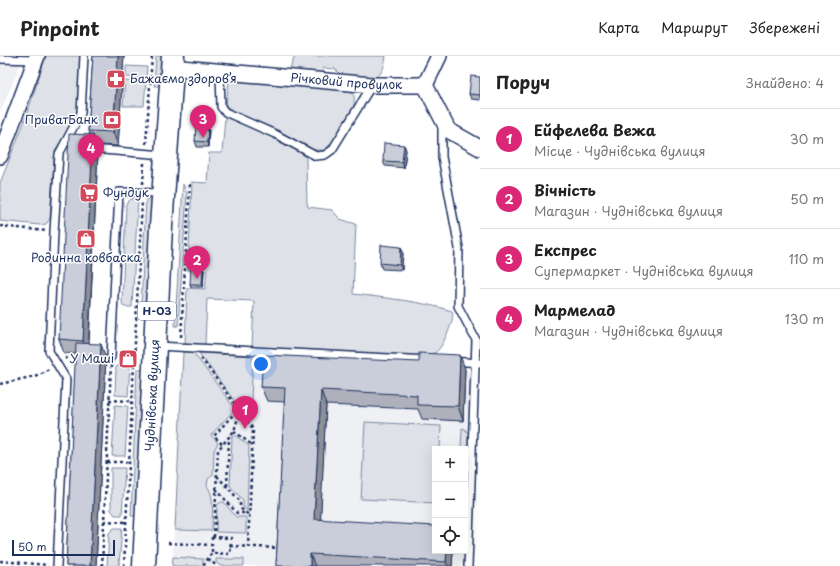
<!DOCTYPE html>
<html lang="uk">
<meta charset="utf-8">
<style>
body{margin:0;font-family:"Playpen Sans",sans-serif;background:#f2f2f2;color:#222}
.controls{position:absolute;right:12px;bottom:12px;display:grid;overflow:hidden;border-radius:0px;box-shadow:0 4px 16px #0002}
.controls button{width:36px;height:36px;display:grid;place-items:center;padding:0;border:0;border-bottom:1px solid #e0e0e0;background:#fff;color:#222;font:20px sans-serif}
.scale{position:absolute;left:12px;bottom:10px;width:103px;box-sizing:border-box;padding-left:4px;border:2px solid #1b2f5e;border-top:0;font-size:11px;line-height:14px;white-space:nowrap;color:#1b2f5e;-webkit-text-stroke:3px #fff;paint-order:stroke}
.you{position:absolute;left:261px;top:308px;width:14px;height:14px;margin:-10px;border:3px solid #fff;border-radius:50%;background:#1a73e8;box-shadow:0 0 0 6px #1a73e833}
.badge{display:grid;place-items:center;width:26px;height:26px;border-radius:50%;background:#db2777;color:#fff;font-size:13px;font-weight:700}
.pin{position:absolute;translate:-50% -33px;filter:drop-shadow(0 1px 2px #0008)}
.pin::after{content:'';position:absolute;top:21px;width:14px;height:12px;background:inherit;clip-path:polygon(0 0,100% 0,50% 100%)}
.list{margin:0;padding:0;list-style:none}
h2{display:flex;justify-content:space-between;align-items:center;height:52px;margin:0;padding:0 16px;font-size:17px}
h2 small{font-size:13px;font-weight:400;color:#767676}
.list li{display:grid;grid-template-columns:26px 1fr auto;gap:12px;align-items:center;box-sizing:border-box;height:60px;padding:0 16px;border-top:1px solid #e0e0e0}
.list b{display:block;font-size:15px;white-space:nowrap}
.list p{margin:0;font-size:13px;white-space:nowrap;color:#767676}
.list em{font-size:13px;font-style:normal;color:#767676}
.icon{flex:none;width:22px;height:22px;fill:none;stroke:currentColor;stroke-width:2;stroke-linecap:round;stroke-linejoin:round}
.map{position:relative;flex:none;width:480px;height:510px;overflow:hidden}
header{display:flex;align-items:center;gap:24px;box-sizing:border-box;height:56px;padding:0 20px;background:#fff;border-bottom:1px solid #e0e0e0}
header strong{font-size:19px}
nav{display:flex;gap:22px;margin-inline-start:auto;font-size:14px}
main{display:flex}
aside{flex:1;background:#fff}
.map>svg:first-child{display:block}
.built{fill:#eff0f4;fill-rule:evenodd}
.green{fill:#dee1e7;stroke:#7c88a2}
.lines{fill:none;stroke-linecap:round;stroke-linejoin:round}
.lane-casing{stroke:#1b2f5e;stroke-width:10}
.street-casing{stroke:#1b2f5e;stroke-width:18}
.primary-casing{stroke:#1b2f5e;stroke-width:25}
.path{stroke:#1b2f5e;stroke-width:2.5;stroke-dasharray:3 3;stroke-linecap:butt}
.lane{stroke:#fff;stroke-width:7}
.street{stroke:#fff;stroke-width:15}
.primary{stroke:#fff;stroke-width:22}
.wall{fill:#aeb1bb;stroke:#1b2f5e}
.shaded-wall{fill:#8d9099;stroke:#1b2f5e}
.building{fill:#caceda;stroke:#1b2f5e}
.labels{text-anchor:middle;stroke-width:3;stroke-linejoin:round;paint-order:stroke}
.shield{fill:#fff;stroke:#5f6d8e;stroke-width:1}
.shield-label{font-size:11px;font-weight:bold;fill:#1b2f5e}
.poi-label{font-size:12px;fill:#1b2f5e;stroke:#fff;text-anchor:start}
.street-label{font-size:12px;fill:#1b2f5e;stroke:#fff}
</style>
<header>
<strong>Pinpoint</strong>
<nav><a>Карта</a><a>Маршрут</a><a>Збережені</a></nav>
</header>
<main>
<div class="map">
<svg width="480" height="510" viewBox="0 0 480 510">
<rect width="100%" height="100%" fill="#fff"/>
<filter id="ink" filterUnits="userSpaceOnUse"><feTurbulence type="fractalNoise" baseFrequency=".025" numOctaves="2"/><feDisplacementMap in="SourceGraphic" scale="8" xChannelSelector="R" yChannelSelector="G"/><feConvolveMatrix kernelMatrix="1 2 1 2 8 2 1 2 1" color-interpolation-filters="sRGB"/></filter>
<g filter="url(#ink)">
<g class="built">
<path d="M0,0H20V10L0,56Z"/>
<path d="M184,295L278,299L465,311L469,319L471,342L464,510H172ZM435,393H465V495H435Z"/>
</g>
<g class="green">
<path d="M46,0H82L78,59L57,91L54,102L50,163L46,168L40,169L0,165V127L23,69Z"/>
<path d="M156,0H162L160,30H154Z"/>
<path d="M295,0H386C382,31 368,22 343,21L335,13L323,12V19L289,15Z"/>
<path d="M126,10L147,11L146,22L126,21Z"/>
<path d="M229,24L346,33L351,35L354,39C357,59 339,82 324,94H311L275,73L245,61L226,50Z"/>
<path d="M125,25L146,26L144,50H123Z"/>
<path d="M225,61C253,72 283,81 306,101L307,147L308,151L332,154L340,163L356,168L353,238C386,242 420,245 452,255C456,261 444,287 439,293C435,298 428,299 422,300L252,291L254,245L207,243L205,289L185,287L187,232L205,233L207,215L188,214L192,126L207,127L209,97H222Z"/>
<path d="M183,128L187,137L178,270H175Z"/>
<path d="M146,142L152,145L146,252L141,251Z"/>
<path d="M131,143H138L132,251H124L122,247L126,148Z"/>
<path d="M183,296H193L235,353L211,379L218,387L214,394L213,419L208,423L207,430C215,438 212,463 212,475L175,474Z"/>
<path d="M199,297L253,300L250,366Z"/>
<path d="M116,310H130L128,340L115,339Z"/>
<path d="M137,313H143L136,460H131Z"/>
<path d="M115,349L128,350L125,400H112Z"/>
<path d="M365,366L441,370L440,393H435V447L361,443Z"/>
<path d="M462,372L465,373L470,380L468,422H465V393H461Z"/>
<path d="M235,379L249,390L247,455L243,451V444L230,430L232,380Z"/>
<path d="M111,412H125L122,459H115L111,454Z"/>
<path d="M221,446H224L236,461H246V477L216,476L217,449Z"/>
<path d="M114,472H122L119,510H107L109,477Z"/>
<path d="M173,501L203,503V510H172Z"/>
<path d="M216,503H244V510H220L216,506Z"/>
</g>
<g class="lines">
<g class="lane-casing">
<g id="lane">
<path d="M0,3L35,4"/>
<path d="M220,16L221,51L225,56L275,78L316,100L325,99L332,94L372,29"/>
<path d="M442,69V101L459,192L458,250L476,284L468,510"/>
<path d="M103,94L164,99"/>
<path d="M157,290L428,304"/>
<path d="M111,301L119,136L161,137"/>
<path d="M452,305L480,307"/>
<path d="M57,510L66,323L49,295L54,176L59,98L81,57L84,0"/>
</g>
</g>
<g class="street-casing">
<g id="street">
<path id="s1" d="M181,12L372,29H425"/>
<path d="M425,29L448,74L480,92"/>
<path d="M425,29L439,0"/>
<path d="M0,100L37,0"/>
</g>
</g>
<g class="primary-casing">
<g id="primary">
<path id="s2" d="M144,510L161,171L173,0"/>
</g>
</g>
<g class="path">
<path d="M146,88L152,0"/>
<path d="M143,128L144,107"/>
<path d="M0,170L46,175"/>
<path d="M181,281L190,125"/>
<path d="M120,301L134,302"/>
<path d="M201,302L253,373L248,490"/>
<path d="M65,303L71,300H79"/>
<path d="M0,328L35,320L49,313"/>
<path d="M109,344L132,345"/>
<path d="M234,375L252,389"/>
<path d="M222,388L214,380L238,353"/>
<path d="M107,406H129"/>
<path d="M217,420L240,445V452L250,460"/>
<path d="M227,430L229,381"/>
<path d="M216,433L237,457H246"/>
<path d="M104,465L126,466"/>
<path d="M212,481L231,482L230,498L212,497Z"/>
<path d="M214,481L218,394L234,375L240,355"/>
<path d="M168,487L212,489"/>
<path d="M230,490L279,492"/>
<path d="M208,503L217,510"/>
<path d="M0,505L48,509"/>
<path d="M102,510L111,309"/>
<path d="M124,510L142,145"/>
<path d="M204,510L205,505L212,497"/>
</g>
<use href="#lane" class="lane"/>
<use href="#street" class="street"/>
<use href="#primary" class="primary"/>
</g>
<g class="wall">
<path d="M93,0H124L118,90L97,89L98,95L89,288L106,302L96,510H66L76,298L64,297L59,283L90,79L88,75Z"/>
<path d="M480,21V44L471,43L469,38Z"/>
<path d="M208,68L209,73L208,91H197L195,85Z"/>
<path d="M404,89L406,94L404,112L385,110L383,105Z"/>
<path d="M401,191L403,196L402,214L382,213L380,207Z"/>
<path d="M203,213L204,216L203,231H191L190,228Z"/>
<path d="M465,313L463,365L422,363L418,353L326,349L320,463L435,495H453L452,510H276L285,346L267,345L261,331Z"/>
</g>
<g class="shaded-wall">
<path d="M118,0H124L118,90L113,76Z"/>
<path d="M208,68L209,73L208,91L207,86Z"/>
<path d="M93,79L98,95L88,299L83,285Z"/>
<path d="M404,89L406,94L404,112L402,106Z"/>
<path d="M401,191L403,196L402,214L400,209Z"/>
<path d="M203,213L204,216L203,231L202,228Z"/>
<path d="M101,288L106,302L96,510H90Z"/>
<path d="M460,299L465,313L463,365L458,350Z"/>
<path d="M321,334L326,349L320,477L314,463Z"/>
<path d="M447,495H453L452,510H448L446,506Z"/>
<path d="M310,498L315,510H310Z"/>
</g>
<g class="building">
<path d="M93,0H118L113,76L88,75Z"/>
<path d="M471,20L480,21V39L469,38Z"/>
<path d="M196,68H208L207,86L195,85Z"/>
<path d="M69,78L93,79V81L83,285L59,283Z"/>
<path d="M384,87L404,89L402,106L383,105Z"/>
<path d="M381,189L401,191L400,209L380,207Z"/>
<path d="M191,212L203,213L202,228H190Z"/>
<path d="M76,287L101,288L90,510H66Z"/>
<path d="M419,297L460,299L458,350L417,349V339L321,334L314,463L435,470V495H447L446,506L310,498V510H276L285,332L261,331L263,299L419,306Z"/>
</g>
</g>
<defs>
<g id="pharmacy-square" transform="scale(1)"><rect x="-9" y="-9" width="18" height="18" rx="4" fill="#d1495b" stroke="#fff"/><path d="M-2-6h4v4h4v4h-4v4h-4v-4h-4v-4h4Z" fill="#fff"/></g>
<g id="bank-square" transform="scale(1)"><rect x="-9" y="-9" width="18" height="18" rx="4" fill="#d1495b" stroke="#fff"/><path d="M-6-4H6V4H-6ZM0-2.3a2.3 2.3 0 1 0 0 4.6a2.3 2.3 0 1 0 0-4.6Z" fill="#fff"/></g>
<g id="supermarket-square" transform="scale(1)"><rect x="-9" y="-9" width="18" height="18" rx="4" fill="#d1495b" stroke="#fff"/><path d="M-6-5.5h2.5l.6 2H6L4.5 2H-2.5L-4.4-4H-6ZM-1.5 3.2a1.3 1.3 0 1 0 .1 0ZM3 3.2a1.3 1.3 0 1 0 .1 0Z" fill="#fff"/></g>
<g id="shop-square" transform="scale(1)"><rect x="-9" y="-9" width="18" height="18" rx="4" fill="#d1495b" stroke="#fff"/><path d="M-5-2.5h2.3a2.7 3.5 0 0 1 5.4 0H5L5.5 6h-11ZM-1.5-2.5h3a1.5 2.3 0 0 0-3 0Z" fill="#fff"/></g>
</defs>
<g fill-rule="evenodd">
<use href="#pharmacy-square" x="116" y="23"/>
<use href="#bank-square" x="112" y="64"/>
<use href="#supermarket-square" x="89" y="137"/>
<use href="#shop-square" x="86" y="183"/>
<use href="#shop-square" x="128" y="303"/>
</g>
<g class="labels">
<rect class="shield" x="138" y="246" width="38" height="18" rx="3"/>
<g class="shield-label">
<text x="157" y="259">Н-03</text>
</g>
<g class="poi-label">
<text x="130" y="27">Бажаємо здоровʼя</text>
<text x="98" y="68" text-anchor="end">ПриватБанк</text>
<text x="103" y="141">Фундук</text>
<text x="86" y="206" text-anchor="middle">Родинна ковбаска</text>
<text x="114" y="307" text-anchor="end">У Маші</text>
</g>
<g class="street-label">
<text dy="4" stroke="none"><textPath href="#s1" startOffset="166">Річковий провулок</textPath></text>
<text dy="4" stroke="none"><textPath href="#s2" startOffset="171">Чуднівська вулиця</textPath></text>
</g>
</g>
</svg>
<div class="controls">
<button>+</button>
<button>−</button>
<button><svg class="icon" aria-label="locate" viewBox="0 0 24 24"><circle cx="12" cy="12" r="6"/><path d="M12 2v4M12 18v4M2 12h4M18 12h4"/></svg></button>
</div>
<div class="scale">50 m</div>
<div class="you"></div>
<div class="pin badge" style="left:245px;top:373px">1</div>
<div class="pin badge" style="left:197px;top:223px">2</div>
<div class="pin badge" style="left:203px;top:82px">3</div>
<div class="pin badge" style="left:91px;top:111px">4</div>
</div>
<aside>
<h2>Поруч<small>Знайдено: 4</small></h2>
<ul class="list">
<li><span class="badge">1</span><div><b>Ейфелева Вежа</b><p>Місце · Чуднівська вулиця</p></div><em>30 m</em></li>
<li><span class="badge">2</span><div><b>Вічність</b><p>Магазин · Чуднівська вулиця</p></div><em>50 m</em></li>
<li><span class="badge">3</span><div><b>Експрес</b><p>Супермаркет · Чуднівська вулиця</p></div><em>110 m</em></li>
<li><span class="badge">4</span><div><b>Мармелад</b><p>Магазин · Чуднівська вулиця</p></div><em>130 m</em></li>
</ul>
</aside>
</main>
